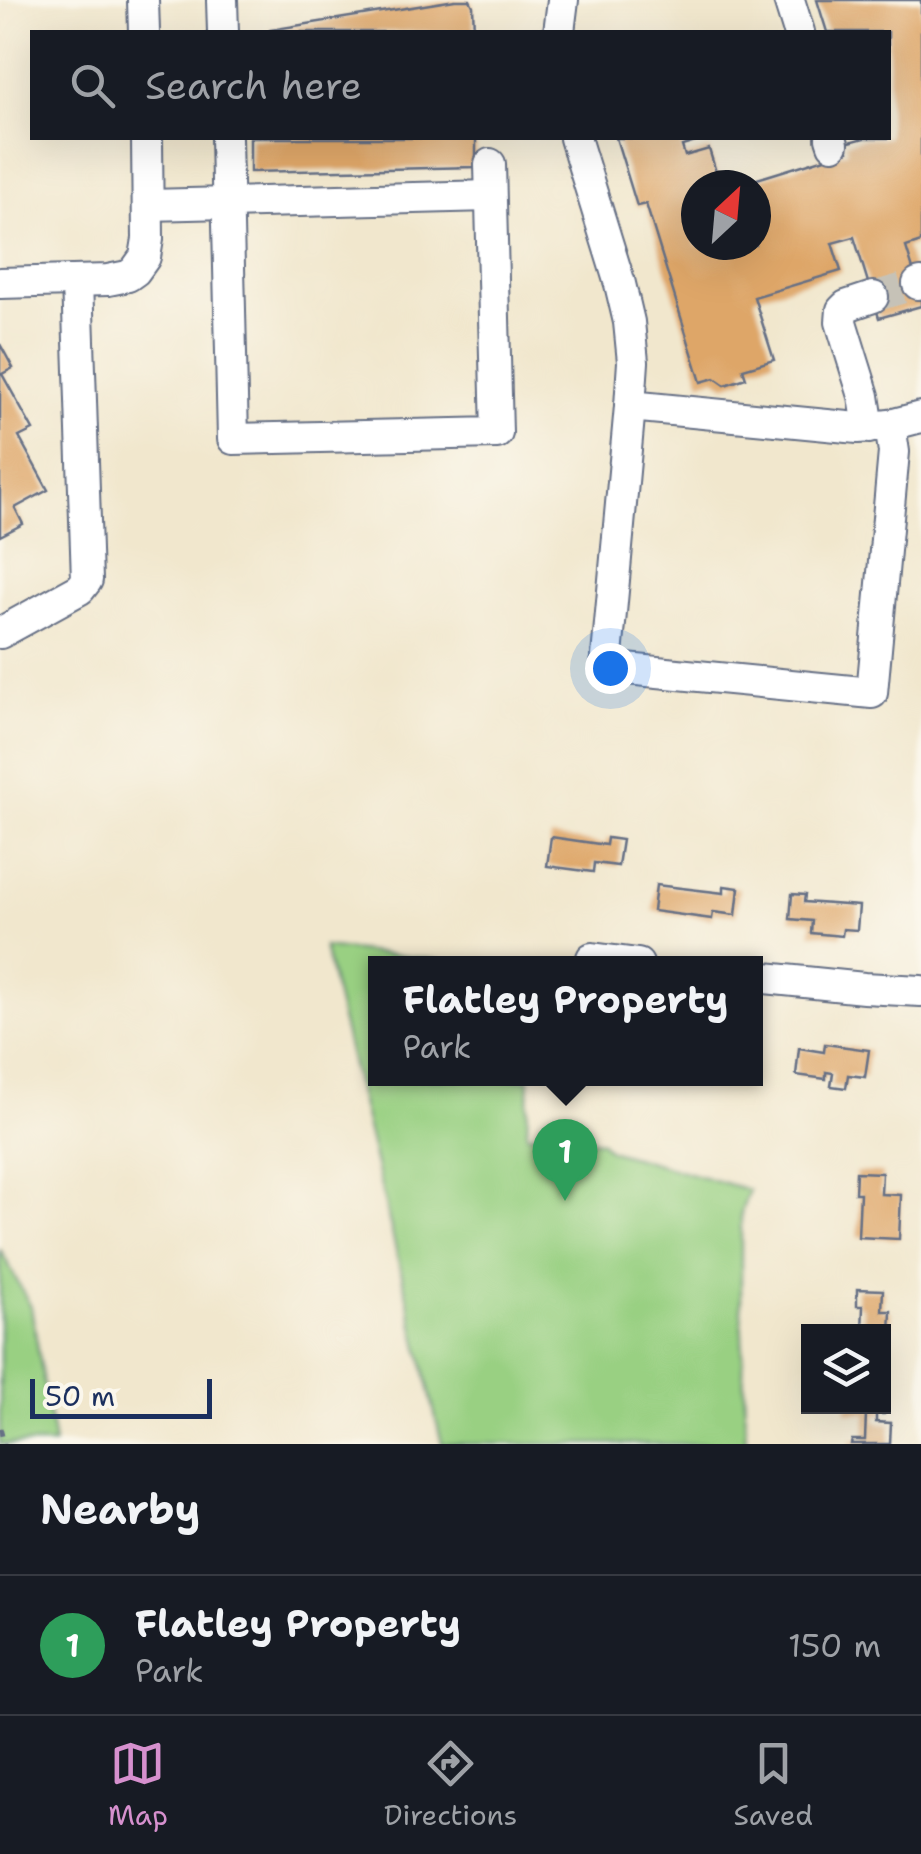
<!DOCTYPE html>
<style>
body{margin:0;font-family:"Shantell Sans",sans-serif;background:#20242c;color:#f1f3f6}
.controls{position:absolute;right:30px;bottom:30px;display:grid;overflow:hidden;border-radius:0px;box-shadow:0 10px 40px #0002}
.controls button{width:90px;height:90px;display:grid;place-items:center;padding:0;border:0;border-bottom:2px solid #363941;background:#171b24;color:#f1f3f6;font:50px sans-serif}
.compass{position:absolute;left:681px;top:170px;width:90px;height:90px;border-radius:50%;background:#171b24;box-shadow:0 10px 40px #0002;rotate:26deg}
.scale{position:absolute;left:30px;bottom:25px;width:182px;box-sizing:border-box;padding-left:10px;border:5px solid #1b2f5e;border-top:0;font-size:28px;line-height:35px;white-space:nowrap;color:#1b2f5e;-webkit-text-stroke:8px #fbf7ec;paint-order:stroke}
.you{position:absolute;left:610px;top:668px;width:35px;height:35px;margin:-25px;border:8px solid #fff;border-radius:50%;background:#1a73e8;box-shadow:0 0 0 15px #1a73e833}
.badge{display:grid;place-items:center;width:65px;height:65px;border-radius:50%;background:#d690ce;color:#fff;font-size:32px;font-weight:700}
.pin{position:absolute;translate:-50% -82px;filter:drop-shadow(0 2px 5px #0008)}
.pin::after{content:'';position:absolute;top:52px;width:35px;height:30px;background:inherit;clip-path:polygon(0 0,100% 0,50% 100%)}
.popup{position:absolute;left:368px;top:956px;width:395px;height:130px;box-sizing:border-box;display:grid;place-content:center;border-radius:0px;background:#171b24;filter:drop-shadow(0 2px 8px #0005);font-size:32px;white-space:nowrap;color:#9ea1a6}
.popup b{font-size:38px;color:#f1f3f6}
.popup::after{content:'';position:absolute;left:50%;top:100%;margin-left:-20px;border:20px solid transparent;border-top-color:#171b24}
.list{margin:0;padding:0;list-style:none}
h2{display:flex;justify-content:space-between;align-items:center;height:130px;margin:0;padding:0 40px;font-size:42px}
h2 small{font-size:32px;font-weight:400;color:#9ea1a6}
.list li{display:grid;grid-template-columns:65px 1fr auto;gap:30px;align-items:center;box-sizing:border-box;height:140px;padding:0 40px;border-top:2px solid #363941}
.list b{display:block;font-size:38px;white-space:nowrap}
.list p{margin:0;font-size:32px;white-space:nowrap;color:#9ea1a6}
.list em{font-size:32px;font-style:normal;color:#9ea1a6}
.icon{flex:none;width:55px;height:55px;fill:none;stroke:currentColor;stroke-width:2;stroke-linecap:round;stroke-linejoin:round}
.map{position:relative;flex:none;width:921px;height:1444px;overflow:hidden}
.search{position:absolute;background:#171b24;box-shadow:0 10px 40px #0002;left:30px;right:30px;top:30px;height:110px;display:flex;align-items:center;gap:25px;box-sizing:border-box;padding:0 35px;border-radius:0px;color:#9ea1a6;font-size:38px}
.sheet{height:270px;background:#171b24}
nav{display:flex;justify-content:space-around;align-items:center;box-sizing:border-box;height:140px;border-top:2px solid #363941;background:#171b24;font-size:28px;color:#9ea1a6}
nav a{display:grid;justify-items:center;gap:5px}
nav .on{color:#d690ce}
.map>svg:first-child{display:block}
.green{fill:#99d082;stroke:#5a8070;stroke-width:2.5}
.building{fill:#dea667}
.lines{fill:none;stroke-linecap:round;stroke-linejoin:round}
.minor-tunnel{stroke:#c6c2b7;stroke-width:30;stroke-dasharray:30 15;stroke-linecap:butt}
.minor-casing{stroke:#666f85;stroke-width:34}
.path{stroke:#666f85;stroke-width:5;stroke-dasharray:8 8;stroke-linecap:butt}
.minor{stroke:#fff;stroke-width:30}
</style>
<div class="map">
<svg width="921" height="1444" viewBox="0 0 921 1444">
<rect width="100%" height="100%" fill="#fbf7ec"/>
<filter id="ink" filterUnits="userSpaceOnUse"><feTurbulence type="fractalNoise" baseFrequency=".01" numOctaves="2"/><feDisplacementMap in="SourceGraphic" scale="20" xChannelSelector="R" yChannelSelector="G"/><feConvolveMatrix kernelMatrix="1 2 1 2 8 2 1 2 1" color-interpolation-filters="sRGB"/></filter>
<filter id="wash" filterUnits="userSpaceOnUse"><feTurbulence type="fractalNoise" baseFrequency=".0048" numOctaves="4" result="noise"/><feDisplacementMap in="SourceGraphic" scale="40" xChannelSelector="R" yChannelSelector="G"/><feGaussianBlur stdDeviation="2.25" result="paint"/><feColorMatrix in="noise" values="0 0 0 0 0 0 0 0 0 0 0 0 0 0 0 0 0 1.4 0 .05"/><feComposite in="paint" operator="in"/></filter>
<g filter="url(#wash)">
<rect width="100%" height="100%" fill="#f1e7cd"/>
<g class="green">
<path d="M324,947L460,963L375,964V1078L529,1079L527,1134L601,1141L609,1150L749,1190L741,1212V1304L746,1444H442Z"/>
<path d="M0,1249L31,1307L54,1444H0Z"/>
</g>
<g id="blocks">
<g class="building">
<path d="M455,0H470L473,6L474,32H270V30Z"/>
<path d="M817,0H921V242L906,247L921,295V306L879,318L854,237L832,243L841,271L754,297L774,360L743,369L746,378L725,385L715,378L701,382L646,204L637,206L616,138H709L682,146L685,156L709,149L720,185H696V245H756V185L741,184L848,151L846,143L864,138H888V32H827Z"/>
<path d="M250,138H476V167L250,172Z"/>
<path d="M0,344L13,368L2,374L33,430L19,437L48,490L15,508L23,524L0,536Z"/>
<path d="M551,837L606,845L607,838L622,840L618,866L594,863L593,872L547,866Z"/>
<path d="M656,885L724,893V886L739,888L736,915L713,912L712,919L653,911Z"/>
<path d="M792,894L805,895L804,902L859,906L857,930L843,929L842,936L811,933L812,921L790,919Z"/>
<path d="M825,1044L869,1050L865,1077L848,1075L846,1088L831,1086L833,1073L826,1072V1079L796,1075L799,1048L824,1052Z"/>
<path d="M856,1172L882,1173L881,1194L901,1195L899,1239L858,1237L860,1193H855Z"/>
<path d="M857,1289L883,1290L882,1311H891L889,1358H884V1332H862L863,1306H857Z"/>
<path d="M847,1406H884V1414H876V1422L891,1423L890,1444H851L852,1440H865L866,1413L846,1412Z"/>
</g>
</g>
</g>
<g filter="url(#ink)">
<use href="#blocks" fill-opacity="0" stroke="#666f85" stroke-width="2.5"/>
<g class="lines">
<path class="minor-tunnel" d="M873,297L918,284"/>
<g class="minor-casing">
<g id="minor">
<path d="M143,0L144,32"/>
<path d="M222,0L223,32"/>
<path d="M789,0L799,32"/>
<path d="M559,32L563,0"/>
<path d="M226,138L233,439L497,433L490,164"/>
<path d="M575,138L620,284L629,322L633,362L630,406L858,428L890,425L921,417"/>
<path d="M831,138L833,144"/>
<path d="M149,205L490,196"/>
<path d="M0,283L108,280L128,276L135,271L145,257L148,239L147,138"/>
<path d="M918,284L921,283"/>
<path d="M630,406L606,667L872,693L894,452L890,425"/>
<path d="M869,428L864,396L841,322L842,310L846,306L873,297"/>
<path d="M0,633L80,589L87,580L77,281"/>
<path d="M592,958L638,964"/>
<path d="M755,977L864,988L921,991"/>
</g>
</g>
<path class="path" d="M0,1428L4,1444"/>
<use href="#minor" class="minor"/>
</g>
</g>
</svg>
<div class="controls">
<button><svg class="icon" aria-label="layers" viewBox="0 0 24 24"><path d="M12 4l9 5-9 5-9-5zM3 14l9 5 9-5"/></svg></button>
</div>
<svg class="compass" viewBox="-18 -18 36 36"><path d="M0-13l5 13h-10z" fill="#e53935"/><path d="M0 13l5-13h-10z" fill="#9ea1a6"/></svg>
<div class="scale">50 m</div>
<div class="you"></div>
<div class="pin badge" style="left:565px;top:1201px;background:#2e9e5b">1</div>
<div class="popup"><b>Flatley Property</b>Park</div>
<div class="search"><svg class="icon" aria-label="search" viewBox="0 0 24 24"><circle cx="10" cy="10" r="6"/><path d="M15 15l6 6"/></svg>Search here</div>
</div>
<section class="sheet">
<h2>Nearby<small></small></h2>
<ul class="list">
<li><span class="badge" style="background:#2e9e5b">1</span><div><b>Flatley Property</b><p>Park</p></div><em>150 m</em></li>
</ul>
</section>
<nav>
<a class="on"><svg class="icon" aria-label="map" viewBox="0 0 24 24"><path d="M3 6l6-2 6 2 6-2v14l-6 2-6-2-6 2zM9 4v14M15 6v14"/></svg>Map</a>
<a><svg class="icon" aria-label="directions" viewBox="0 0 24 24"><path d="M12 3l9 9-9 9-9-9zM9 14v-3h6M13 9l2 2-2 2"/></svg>Directions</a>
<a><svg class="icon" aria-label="saved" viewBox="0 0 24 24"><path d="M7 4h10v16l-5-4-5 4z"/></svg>Saved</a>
</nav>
